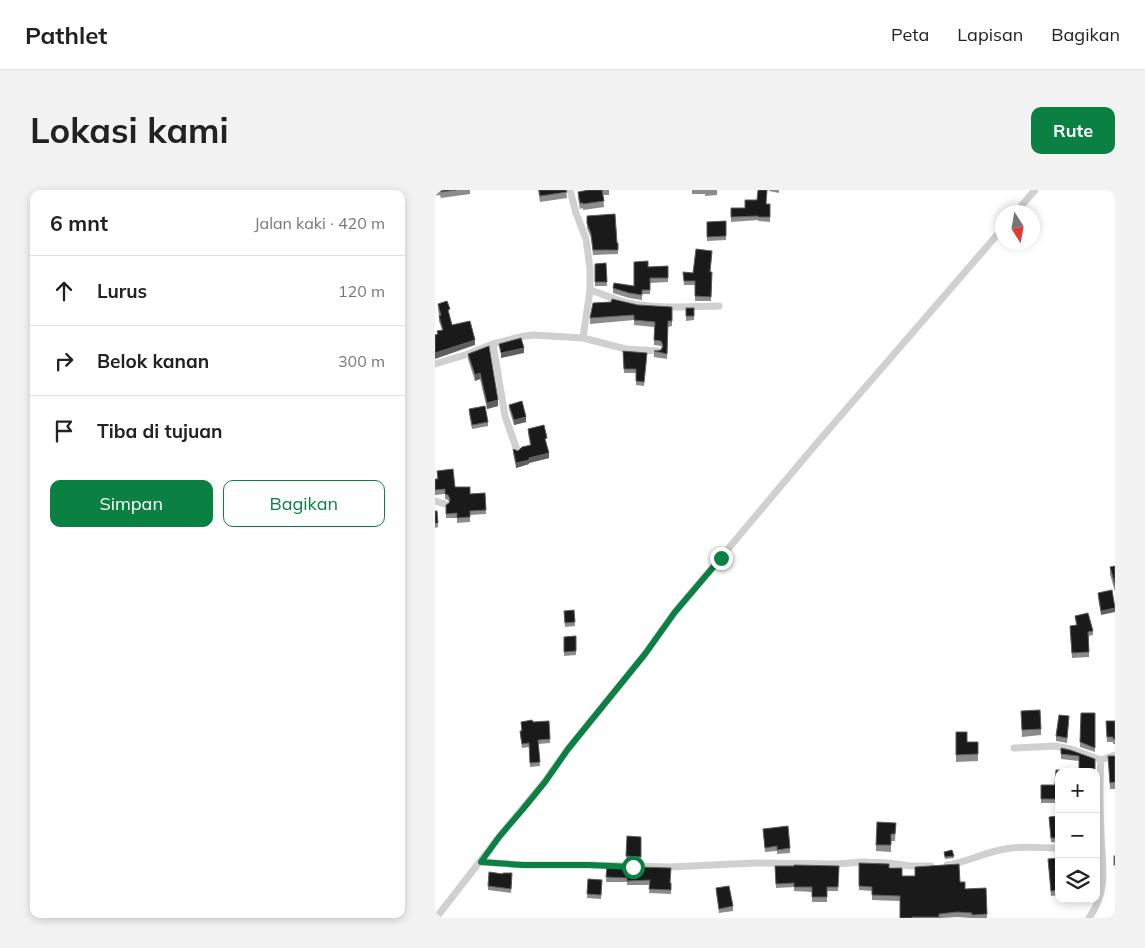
<!DOCTYPE html>
<html lang="id">
<meta charset="utf-8">
<style>
body{margin:0;font-family:Mulish,sans-serif;background:#f2f2f2;color:#222}
.controls{position:absolute;right:15px;bottom:15px;display:grid;overflow:hidden;border-radius:10px;box-shadow:0 2px 8px #0003}
.controls button{width:45px;height:45px;display:grid;place-items:center;padding:0;border:0;border-bottom:1px solid #e0e0e0;background:#fff;color:#222;font:25px sans-serif}
.compass{position:absolute;left:560px;top:15px;width:45px;height:45px;border-radius:50%;background:#fff;box-shadow:0 2px 8px #0003;rotate:169deg}
.stop{position:absolute;width:15px;height:15px;margin:-11px;border:4px solid #0b8043;border-radius:50%;background:#fff}
.stop.end{background:#0b8043;border-color:#fff;box-shadow:0 1px 5px #0008}
.list{margin:0;padding:0;list-style:none}
h2{display:flex;justify-content:space-between;align-items:center;height:65px;margin:0;padding:0 20px;font-size:21px}
h2 small{font-size:16px;font-weight:400;color:#767676}
.list li{display:grid;grid-template-columns:32px 1fr auto;gap:15px;align-items:center;box-sizing:border-box;height:70px;padding:0 20px;border-top:1px solid #e0e0e0}
.list b{display:block;font-size:19px;white-space:nowrap}
.list em{font-size:16px;font-style:normal;color:#767676}
.actions{display:flex;gap:10px;padding:15px 20px}
.actions a{flex:1;padding:11px 0;border:1px solid #0b8043;border-radius:10px;text-align:center;font-size:18px;color:#0b8043}
.actions .main{background:#0b8043;color:#fff}
.icon{flex:none;width:28px;height:28px;fill:none;stroke:currentColor;stroke-width:2;stroke-linecap:round;stroke-linejoin:round}
.map{position:relative;flex:none;width:680px;height:728px;overflow:hidden;border-radius:10px}
header{display:flex;align-items:center;gap:30px;box-sizing:border-box;height:70px;padding:0 25px;background:#fff;border-bottom:1px solid #e0e0e0}
header strong{font-size:24px}
nav{display:flex;gap:28px;margin-inline-start:auto;font-size:18px}
.intro{display:flex;align-items:center;justify-content:space-between;box-sizing:border-box;height:120px;padding:0 30px}
h1{margin:0;font-size:35px}
.button{padding:12px 22px;border-radius:10px;background:#0b8043;color:#fff;font-size:18px;font-weight:700}
main{display:flex;gap:30px;padding:0 30px}
aside{flex:1;background:#fff;border-radius:10px;box-shadow:0 2px 8px #0003}
.map>svg:first-child{display:block}
.lines{fill:none;stroke-linecap:round;stroke-linejoin:round}
.minor{stroke:#d0d0d0;stroke-width:7}
.wall{fill:#8c8c8c}
.shaded-wall{fill:#5f5f5f}
.building{fill:#1a1a1a;stroke:#5f5f5f}
.route{stroke:#0b8043;stroke-width:6}
</style>
<header>
<strong>Pathlet</strong>
<nav><a>Peta</a><a>Lapisan</a><a>Bagikan</a></nav>
</header>
<div class="intro"><h1>Lokasi kami</h1><a class="button">Rute</a></div>
<main>
<aside>
<h2>6 mnt<small>Jalan kaki · 420 m</small></h2>
<ul class="list">
<li><svg class="icon" aria-label="ahead" viewBox="0 0 24 24"><path d="M12 20V5M6 11l6-6 6 6"/></svg><div><b>Lurus</b></div><em>120 m</em></li>
<li><svg class="icon" aria-label="right" viewBox="0 0 24 24"><path d="M7 20v-9h11M14 6l5 5-5 5"/></svg><div><b>Belok kanan</b></div><em>300 m</em></li>
<li><svg class="icon" aria-label="arrive" viewBox="0 0 24 24"><path d="M6 21V4h12l-3 4 3 4H6"/></svg><div><b>Tiba di tujuan</b></div></li>
</ul>
<div class="actions"><a class="main">Simpan</a><a>Bagikan</a></div>
</aside>
<div class="map">
<svg width="680" height="728" viewBox="0 0 680 728">
<rect width="100%" height="100%" fill="#fff"/>
<g class="lines">
<g class="minor">
<path d="M135,0L141,23L151,49L155,79V100L148,148"/>
<path d="M581,22L600,0"/>
<path d="M155,100C168,104 180,110 193,113C222,119 254,117 284,116"/>
<path d="M58,154L70,226L82,260"/>
<path d="M0,174L30,165L58,154L89,146L99,145L148,148L191,159L223,161"/>
<path d="M0,311L10,314"/>
<path d="M579,558L620,556L636,559L666,570"/>
<path d="M45,672L88,675H154L235,677L320,673L400,674L428,672L453,673L476,676H496"/>
<path d="M512,675C529,673 544,665 561,661C581,655 603,658 624,658"/>
<path d="M1,728L64,647L110,591L133,559L210,464L240,422L382,253L568,38"/>
<path d="M654,728C674,700 667,676 666,645C665,620 664,595 666,570L680,565"/>
</g>
</g>
<g class="wall">
<path d="M0,0H35V4L6,8L5,5L0,6Z"/>
<path d="M103,0H131L132,8L105,12Z"/>
<path d="M154,0H174V5H168L169,17L148,20V18L145,19L143,8V2Z"/>
<path d="M257,0H282V5L270,6V4H257Z"/>
<path d="M334,0H344V3L334,1Z"/>
<path d="M331,14H335V32L323,31V30L296,32V18H310Z"/>
<path d="M152,26L182,53H183V64L158,65L156,48L152,38Z"/>
<path d="M291,31V50L272,51V32Z"/>
<path d="M277,65L275,82H277L276,111H260V95H249L248,82L258,83Z"/>
<path d="M171,73L172,96H160V74Z"/>
<path d="M233,76V92L215,93V104H207V110L194,108L178,103V98L199,96L213,77Z"/>
<path d="M3,114L15,124L14,125L17,135L40,155L2,144V141L7,140L4,131V126L3,119Z"/>
<path d="M203,115L237,117V136L233,137L232,169L219,167V161L226,160L227,158L226,156L219,155V137L199,135V130L155,134V128Z"/>
<path d="M251,118H259V130L251,131Z"/>
<path d="M188,161L212,167L209,196L201,195V183H189Z"/>
<path d="M33,164L63,216L52,219L45,189L40,191L33,169Z"/>
<path d="M74,215L91,232L79,235L74,219Z"/>
<path d="M34,219L53,232V236L37,239L34,224Z"/>
<path d="M93,239L112,253H111L114,268L94,273V274L81,278L78,263V259L83,261L95,255L93,243Z"/>
<path d="M2,281L20,297L35,304L50,303L51,324L35,325V332L22,333V328H11V315L14,313V312L13,310L10,309V304L0,305V289H2Z"/>
<path d="M0,321L3,333V337L0,338Z"/>
<path d="M680,376V402L675,384V377Z"/>
<path d="M677,400L666,425L663,408V403Z"/>
<path d="M139,420L140,436L130,437L129,425Z"/>
<path d="M640,426L658,441V445L654,446V467L637,468L635,441L641,435Z"/>
<path d="M141,446V465L129,466V447Z"/>
<path d="M586,521L606,539V545L587,547Z"/>
<path d="M646,523H660V562L645,557Z"/>
<path d="M634,530L632,553L621,551V546Z"/>
<path d="M680,531V554H678V552H672L671,536Z"/>
<path d="M86,532H98L115,549V553L103,554L105,576L95,577L94,557L87,558L85,545V541H86Z"/>
<path d="M521,542L532,552H543V571L521,572Z"/>
<path d="M626,558L635,560L660,569V582H624V613H606V595H620L621,580H644V571L626,569Z"/>
<path d="M673,566H680V599H675Z"/>
<path d="M624,626V653L616,652L614,627Z"/>
<path d="M461,633L460,651H456V662L441,661V655Z"/>
<path d="M328,639L355,658V663L342,664V661L330,662Z"/>
<path d="M192,646L206,647V671H191Z"/>
<path d="M509,662L519,666V668L510,669Z"/>
<path d="M624,668V705L616,706L613,669Z"/>
<path d="M424,673L454,678L467,686L525,692L530,699L551,698L552,728H537L522,727L506,728H465V711L437,710V701L424,700Z"/>
<path d="M172,676L236,693V704L214,703L215,695H192V692H171Z"/>
<path d="M340,676H404L403,701H392V712H377V702L359,701V697L341,698Z"/>
<path d="M77,688L76,703L53,700V696Z"/>
<path d="M153,689L167,690L166,709L152,708Z"/>
<path d="M281,698L298,716V721L284,723L281,702Z"/>
<path d="M644,709H658L644,711Z"/>
</g>
<g class="shaded-wall">
<path d="M40,150V155L0,169V163Z"/>
<path d="M89,158V163L66,168V163Z"/>
<path d="M45,183V189L40,191V185Z"/>
<path d="M63,210V216L52,219V213Z"/>
<path d="M91,227V232L79,235V230Z"/>
<path d="M114,263V268L94,273V274L81,278V273L94,268Z"/>
<path d="M680,418V422L666,425V421Z"/>
</g>
<g class="building">
<path d="M5,0H21L6,2Z"/>
<path d="M104,0H131L132,2L105,6Z"/>
<path d="M154,0H167L169,11L148,14V13H145L143,2Z"/>
<path d="M323,0H332L331,14H335V27H323V26L296,27V18H310V10H322Z"/>
<path d="M180,24L182,53H183V60H158L156,44L152,33V26Z"/>
<path d="M291,31V46L272,47V32Z"/>
<path d="M261,59L277,61L275,82H277L276,107L260,106V91H249L248,82L258,83Z"/>
<path d="M213,71V77L233,76V88H215V100H207V105L194,103L178,98L179,93L199,96V72Z"/>
<path d="M171,73L172,92H160V74Z"/>
<path d="M177,109L203,115L237,117V131H233L232,164L219,161L226,160L228,156L226,151L219,150L220,132L199,130V125L155,128L158,113L176,112Z"/>
<path d="M12,111L15,119L13,120L17,135L35,131L40,150L0,163V145L3,144L2,141L8,140L4,126L6,125L3,114Z"/>
<rect x="251" y="118" width="8" height="8"/>
<path d="M86,148L89,158L66,163L64,154Z"/>
<path d="M54,156L63,210L52,213L45,183L40,185L33,164Z"/>
<path d="M188,161L212,163L209,192L201,191V179H189Z"/>
<path d="M87,211L91,227L79,230L74,215Z"/>
<path d="M50,216L53,232L37,235L34,219Z"/>
<path d="M109,235L112,248L110,249L114,263L94,268V270L81,273L78,259L83,261L87,257L96,255L93,239Z"/>
<path d="M18,279L20,297H35V304L50,303L51,320L35,321V327L22,328V323L11,324V315L14,313L15,309L13,305L10,304V299L0,300V289H3L2,281Z"/>
<path d="M0,321H2L3,333H0Z"/>
<path d="M680,376V395L675,377Z"/>
<path d="M677,400L680,418L666,421L663,403Z"/>
<path d="M139,420L140,432L130,433L129,421Z"/>
<path d="M653,423L658,441L653,442L654,462L637,463L635,436L642,435L640,426Z"/>
<path d="M141,446V461L129,462V447Z"/>
<path d="M605,520L606,539L587,540L586,521Z"/>
<path d="M646,523H660V558L645,552Z"/>
<path d="M624,525L634,526L632,548L621,546Z"/>
<path d="M97,530L98,532L114,531L115,549L103,550L105,572L95,573L94,553L87,554L85,541H87L86,532Z"/>
<path d="M671,531H680V549H678V547H672Z"/>
<path d="M521,542H532V552H543V564L521,565Z"/>
<path d="M626,558L635,560L660,569V579H644V566L626,564Z"/>
<path d="M673,566H680V592L675,593Z"/>
<path d="M621,580H649V582H624V609H606V595H620Z"/>
<path d="M624,626V648H616L614,627Z"/>
<path d="M442,632L461,633L460,644H456V655H441Z"/>
<path d="M353,636L355,658L342,660V656L330,658L328,639Z"/>
<path d="M192,646L206,647V667L191,666Z"/>
<path d="M661,655L663,682L662,689H661Z"/>
<path d="M517,660L519,666L510,667L509,662Z"/>
<rect x="679" y="666" width="1" height="9"/>
<path d="M624,668V700L616,701L613,669Z"/>
<path d="M424,673L454,674V678H467V686H480V677L524,674L525,692H530V699L551,698L552,724L537,725V723L522,722L504,724V727H477V728H465V706L437,705V697L424,696Z"/>
<path d="M359,675L404,676L403,697H392V707H377V697H359V693L341,694L340,676H359Z"/>
<path d="M172,676L236,678L235,693H236V700L214,699L215,690L192,691V688L171,687Z"/>
<path d="M54,682L68,684V683H77L76,699L53,696Z"/>
<path d="M153,689L167,690L166,705L152,704Z"/>
<path d="M294,696L298,716L284,719L281,698Z"/>
</g>
<g class="lines">
<path class="route" d="M198,677L154,675H88L46,672L64,647L88,619L110,592L133,559L210,464L240,422L286,368"/>
</g>
</svg>
<div class="controls">
<button>+</button>
<button>−</button>
<button><svg class="icon" aria-label="layers" viewBox="0 0 24 24"><path d="M12 4l9 5-9 5-9-5zM3 14l9 5 9-5"/></svg></button>
</div>
<svg class="compass" viewBox="-18 -18 36 36"><path d="M0-13l5 13h-10z" fill="#e53935"/><path d="M0 13l5-13h-10z" fill="#767676"/></svg>
<div class="stop" style="left:198px;top:677px"></div>
<div class="stop end" style="left:286px;top:368px"></div>
</div>
</main>
